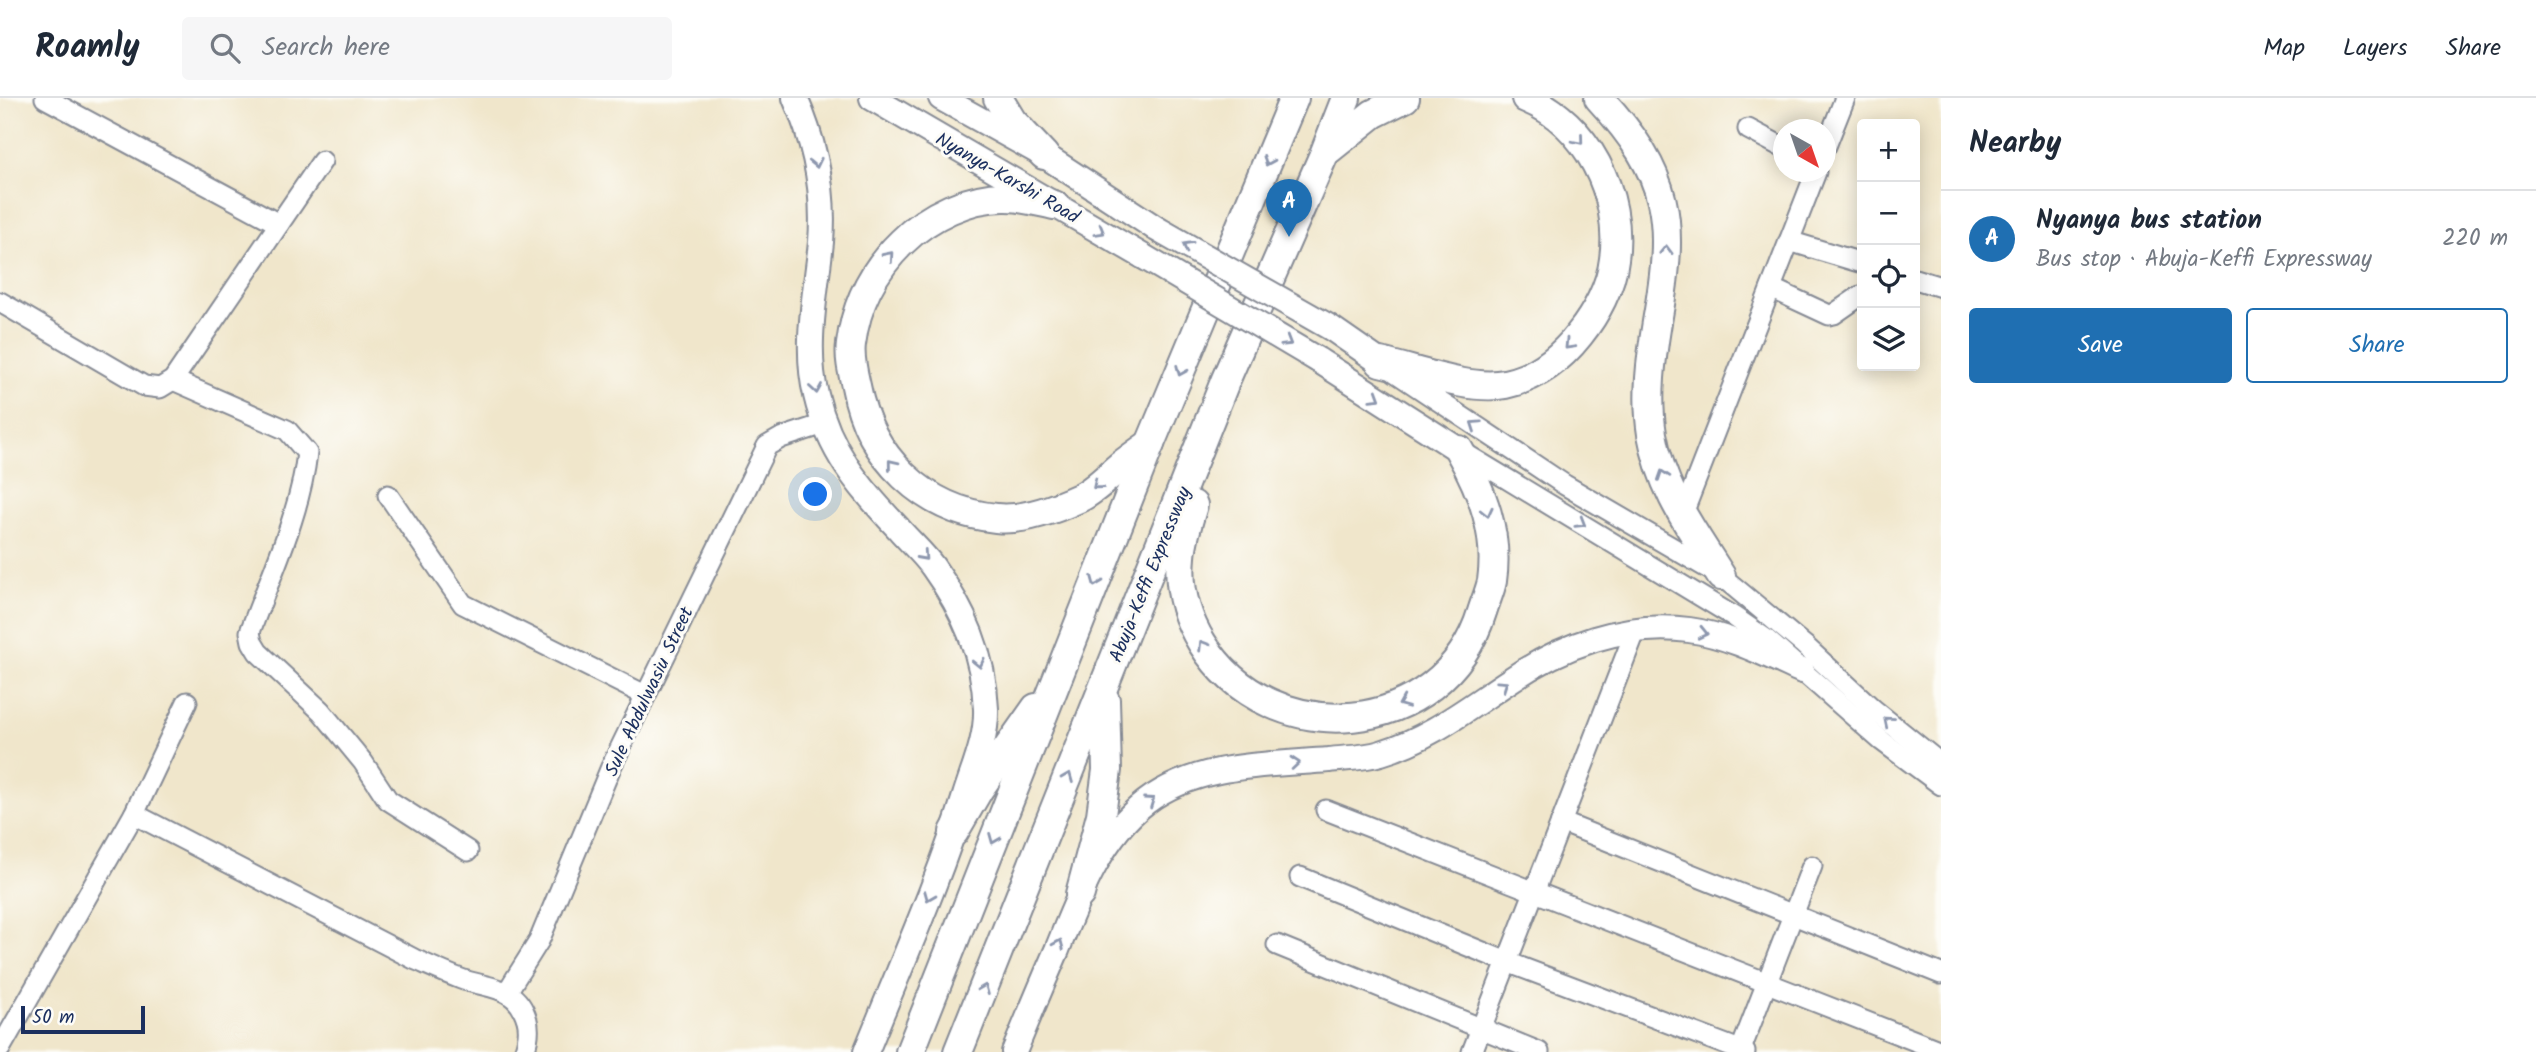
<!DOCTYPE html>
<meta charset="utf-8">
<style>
body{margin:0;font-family:Kalam,sans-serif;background:#f6f6f7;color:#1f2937}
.controls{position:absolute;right:21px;top:21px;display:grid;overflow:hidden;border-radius:7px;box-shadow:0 4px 18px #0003}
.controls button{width:63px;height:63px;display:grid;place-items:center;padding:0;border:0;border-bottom:2px solid #e0e1e3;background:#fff;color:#1f2937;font:35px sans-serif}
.compass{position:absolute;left:1773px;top:21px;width:63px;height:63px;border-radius:50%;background:#fff;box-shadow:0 4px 18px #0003;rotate:140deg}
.scale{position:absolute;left:21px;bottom:18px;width:124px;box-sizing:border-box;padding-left:7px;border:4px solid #1b2f5e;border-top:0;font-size:19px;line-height:24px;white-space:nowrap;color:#1b2f5e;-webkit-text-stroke:5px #fdfcf7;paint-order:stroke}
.you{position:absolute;left:816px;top:397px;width:24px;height:24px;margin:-18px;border:5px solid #fff;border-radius:50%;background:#1a73e8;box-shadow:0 0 0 10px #1a73e833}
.badge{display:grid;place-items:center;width:46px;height:46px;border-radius:50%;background:#1f6fb2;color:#fff;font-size:23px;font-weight:700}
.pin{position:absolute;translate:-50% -58px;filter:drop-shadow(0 2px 4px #0008)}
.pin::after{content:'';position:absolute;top:37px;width:24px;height:21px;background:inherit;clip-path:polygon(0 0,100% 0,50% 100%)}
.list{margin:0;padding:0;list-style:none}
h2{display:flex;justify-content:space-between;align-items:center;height:91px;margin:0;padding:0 28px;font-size:30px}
h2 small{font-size:23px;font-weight:400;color:#747a83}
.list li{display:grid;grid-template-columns:46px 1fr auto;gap:21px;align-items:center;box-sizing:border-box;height:98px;padding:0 28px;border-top:2px solid #e0e1e3}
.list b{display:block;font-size:26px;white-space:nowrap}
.list p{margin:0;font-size:23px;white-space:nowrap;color:#747a83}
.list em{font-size:23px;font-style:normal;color:#747a83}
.actions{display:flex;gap:14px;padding:21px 28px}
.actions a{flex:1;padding:16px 0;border:2px solid #1f6fb2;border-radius:7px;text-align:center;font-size:24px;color:#1f6fb2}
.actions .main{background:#1f6fb2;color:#fff}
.icon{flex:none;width:38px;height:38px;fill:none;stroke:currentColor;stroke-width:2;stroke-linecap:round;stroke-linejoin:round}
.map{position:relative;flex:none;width:1941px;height:954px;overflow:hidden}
header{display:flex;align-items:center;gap:42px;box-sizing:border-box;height:98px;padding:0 35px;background:#fff;border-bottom:2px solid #e0e1e3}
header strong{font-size:33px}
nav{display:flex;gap:38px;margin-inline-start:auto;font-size:24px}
.search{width:490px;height:63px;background:#f6f6f7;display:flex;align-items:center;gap:18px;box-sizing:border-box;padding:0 24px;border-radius:7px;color:#747a83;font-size:26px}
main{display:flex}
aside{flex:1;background:#fff}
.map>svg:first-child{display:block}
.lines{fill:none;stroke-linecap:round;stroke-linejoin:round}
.minor-casing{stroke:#868a94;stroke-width:23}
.major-casing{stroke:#868a94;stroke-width:28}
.highway-casing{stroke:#868a94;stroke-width:32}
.minor{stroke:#fff;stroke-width:19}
.major{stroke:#fff;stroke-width:24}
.highway{stroke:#fff;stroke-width:28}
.major-bridge-casing{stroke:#868a94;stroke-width:28;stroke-linecap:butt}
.major-bridge{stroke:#fff;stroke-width:24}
.oneway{stroke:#8d97ae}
.labels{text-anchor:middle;stroke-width:6;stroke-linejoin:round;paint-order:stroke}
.street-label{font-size:19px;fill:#1b2f5e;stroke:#fdfcf7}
</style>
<header>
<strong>Roamly</strong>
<div class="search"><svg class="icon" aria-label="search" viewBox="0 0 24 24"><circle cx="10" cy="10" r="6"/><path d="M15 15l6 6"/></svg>Search here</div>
<nav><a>Map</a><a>Layers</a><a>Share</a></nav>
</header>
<main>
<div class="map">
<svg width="1941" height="954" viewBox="0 0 1941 954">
<rect width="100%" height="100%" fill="#fdfcf7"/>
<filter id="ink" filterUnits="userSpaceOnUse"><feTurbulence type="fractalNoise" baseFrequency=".0143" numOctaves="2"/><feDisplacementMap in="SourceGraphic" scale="14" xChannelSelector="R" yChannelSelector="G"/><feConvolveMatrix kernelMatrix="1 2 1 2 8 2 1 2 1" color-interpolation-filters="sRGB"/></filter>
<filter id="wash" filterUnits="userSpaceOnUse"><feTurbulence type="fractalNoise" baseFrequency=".00686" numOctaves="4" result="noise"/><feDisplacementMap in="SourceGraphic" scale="28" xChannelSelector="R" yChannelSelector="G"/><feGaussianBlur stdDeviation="1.57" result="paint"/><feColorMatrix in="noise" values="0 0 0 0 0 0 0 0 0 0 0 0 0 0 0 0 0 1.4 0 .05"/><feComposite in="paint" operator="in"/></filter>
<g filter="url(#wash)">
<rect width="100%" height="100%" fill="#f0e6cb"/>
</g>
<g filter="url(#ink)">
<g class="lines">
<g class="minor-casing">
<g id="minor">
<path d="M45,0L279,126"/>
<path d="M1748,31L1784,50"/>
<path d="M1826,48L1845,0"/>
<path d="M1789,143L1862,165"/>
<path d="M1915,181L1941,189"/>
<path d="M1771,190L1829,217L1834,216L1860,198"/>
<path d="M0,204L144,288L160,290L173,282L322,63"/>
<path d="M1395,274L1565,387L1721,478L1804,547L1873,611L1941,666"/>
<path d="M173,282L287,332L307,355C300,417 271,476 250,534L252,544L258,554L321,613L363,664L388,702L468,753"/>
<path d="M1461,353L1733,518L1766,541L1882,643L1941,687"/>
<path d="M388,397L463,506L645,597"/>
<path d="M1682,418L1816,74"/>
<path d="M1326,712L1941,953"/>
<path d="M134,716L414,861C430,868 445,875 461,881C489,891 517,887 527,922C530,933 528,943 524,954"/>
<path d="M1561,724L1941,876"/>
<path d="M1300,779L1507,864L1745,954"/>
<path d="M1277,847L1539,954"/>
<path d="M507,894L539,843L611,669L767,348L781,340L824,326"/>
<path d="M0,951L134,716L187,604"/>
<path d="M1472,954L1635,534"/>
<path d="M1740,954L1812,768"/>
</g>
</g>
<g class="major-casing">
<g id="major">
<path d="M795,0C815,45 825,95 821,144C816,193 804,249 816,297C829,353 859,389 898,430C909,443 923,455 933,469C964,512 984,557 986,611C987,641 974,669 965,698C938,785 900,869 866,954"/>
<path d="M872,0L1144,159"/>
<path d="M941,0L1044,57L1157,131"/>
<path d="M1331,230L1380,264"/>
<path d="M1318,262L1459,352"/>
<path d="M1014,954C1028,920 1042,886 1057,852C1078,800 1100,739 1146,704C1198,665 1267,667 1329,662C1346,660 1365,660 1381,655C1429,641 1468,610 1509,583C1560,548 1626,523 1689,532C1728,537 1767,557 1802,573"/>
</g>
</g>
<g class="highway-casing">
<g id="highway">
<path d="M998,0L1012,23L1044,57"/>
<path d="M1599,0C1671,78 1675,122 1657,224C1651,261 1646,299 1652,336C1662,393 1691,430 1721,478"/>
<path d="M1328,52L1373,16L1405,0"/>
<path d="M1054,107C1039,104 1022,99 1007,99C969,98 928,118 902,144C873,172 856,206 851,246C849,260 853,275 856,288C869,359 924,413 996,420C1023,423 1055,411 1079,400C1094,393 1107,379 1120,368C1130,360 1140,353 1150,346"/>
<path d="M1380,264C1416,272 1469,293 1505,286C1535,280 1560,261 1579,237C1596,216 1611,188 1614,161C1623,97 1587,25 1526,0"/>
<path d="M1193,407C1188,424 1182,441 1181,459C1178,489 1186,519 1202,545C1271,656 1443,641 1482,514C1485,504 1490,493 1492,483C1499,435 1482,393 1459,352"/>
<path d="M954,734L979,691L1036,610"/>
<path d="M1080,796L1101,717L1107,672L1105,602"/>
<path d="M910,954L1150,346L1294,0"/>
<path d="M958,954L1226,281L1325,54L1346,0"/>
</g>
</g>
<use href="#minor" class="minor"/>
<use href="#major" class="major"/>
<use href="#highway" class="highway"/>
<g class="major-bridge-casing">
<g id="major-bridge">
<path d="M1157,131L1331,230"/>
<path d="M1144,159L1318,262"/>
</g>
</g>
<use href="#major-bridge" class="major-bridge"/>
</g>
<defs><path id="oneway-chevron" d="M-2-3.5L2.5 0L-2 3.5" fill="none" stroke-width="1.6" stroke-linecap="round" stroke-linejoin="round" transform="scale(1.75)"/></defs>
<g class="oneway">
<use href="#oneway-chevron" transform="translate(1579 42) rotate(50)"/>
<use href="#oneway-chevron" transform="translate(1268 63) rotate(113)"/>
<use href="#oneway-chevron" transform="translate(816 65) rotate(78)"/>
<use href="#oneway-chevron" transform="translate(1100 133) rotate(30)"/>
<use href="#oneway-chevron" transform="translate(1187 148) rotate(-150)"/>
<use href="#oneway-chevron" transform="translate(1666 152) rotate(-89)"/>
<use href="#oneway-chevron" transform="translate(889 158) rotate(-49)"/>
<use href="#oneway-chevron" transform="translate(1287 244) rotate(31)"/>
<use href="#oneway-chevron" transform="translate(1569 247) rotate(134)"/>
<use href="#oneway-chevron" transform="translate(1181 273) rotate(113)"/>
<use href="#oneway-chevron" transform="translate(816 291) rotate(81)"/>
<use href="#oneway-chevron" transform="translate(1376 299) rotate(32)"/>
<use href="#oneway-chevron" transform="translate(1475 327) rotate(-146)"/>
<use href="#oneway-chevron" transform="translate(892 366) rotate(-129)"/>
<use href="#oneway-chevron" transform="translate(1663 377) rotate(-109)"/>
<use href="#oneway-chevron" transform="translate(1097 387) rotate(141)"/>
<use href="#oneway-chevron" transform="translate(1487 414) rotate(77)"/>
<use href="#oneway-chevron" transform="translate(1581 425) rotate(31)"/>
<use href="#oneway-chevron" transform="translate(923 458) rotate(48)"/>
<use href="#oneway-chevron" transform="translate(1096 484) rotate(112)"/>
<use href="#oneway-chevron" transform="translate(1703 535) rotate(13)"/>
<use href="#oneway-chevron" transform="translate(1203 547) rotate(-122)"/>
<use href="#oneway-chevron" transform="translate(979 565) rotate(77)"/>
<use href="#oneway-chevron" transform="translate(1503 587) rotate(-34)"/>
<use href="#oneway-chevron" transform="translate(1403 605) rotate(157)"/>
<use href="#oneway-chevron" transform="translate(1888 623) rotate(-140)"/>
<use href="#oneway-chevron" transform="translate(1295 665) rotate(-5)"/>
<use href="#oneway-chevron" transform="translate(1068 679) rotate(-68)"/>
<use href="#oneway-chevron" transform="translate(1150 703) rotate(-35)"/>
<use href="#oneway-chevron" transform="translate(994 741) rotate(112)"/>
<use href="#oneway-chevron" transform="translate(929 798) rotate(112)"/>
<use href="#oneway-chevron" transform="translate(1059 846) rotate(-67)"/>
<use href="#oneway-chevron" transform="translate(984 891) rotate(-68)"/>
</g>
</g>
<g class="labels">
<g class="street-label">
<text transform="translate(1008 79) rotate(30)" y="7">Nyanya-Karshi Road</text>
<text transform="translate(1149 476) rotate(-68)" y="7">Abuja-Keffi Expressway</text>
<text transform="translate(648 593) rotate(-65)" y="7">Sule Abdulwasiu Street</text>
</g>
</g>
</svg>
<div class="controls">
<button>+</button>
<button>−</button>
<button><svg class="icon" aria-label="locate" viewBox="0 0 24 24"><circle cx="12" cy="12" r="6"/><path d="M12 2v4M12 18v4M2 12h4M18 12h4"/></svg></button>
<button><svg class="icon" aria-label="layers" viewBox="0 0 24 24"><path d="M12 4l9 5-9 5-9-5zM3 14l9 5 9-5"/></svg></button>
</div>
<svg class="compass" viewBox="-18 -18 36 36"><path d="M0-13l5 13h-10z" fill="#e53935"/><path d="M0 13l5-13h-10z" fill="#747a83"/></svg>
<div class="scale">50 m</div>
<div class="you"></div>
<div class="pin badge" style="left:1289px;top:139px">A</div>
</div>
<aside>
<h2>Nearby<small></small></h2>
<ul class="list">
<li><span class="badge">A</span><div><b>Nyanya bus station</b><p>Bus stop · Abuja-Keffi Expressway</p></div><em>220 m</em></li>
</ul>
<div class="actions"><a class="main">Save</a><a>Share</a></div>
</aside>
</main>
